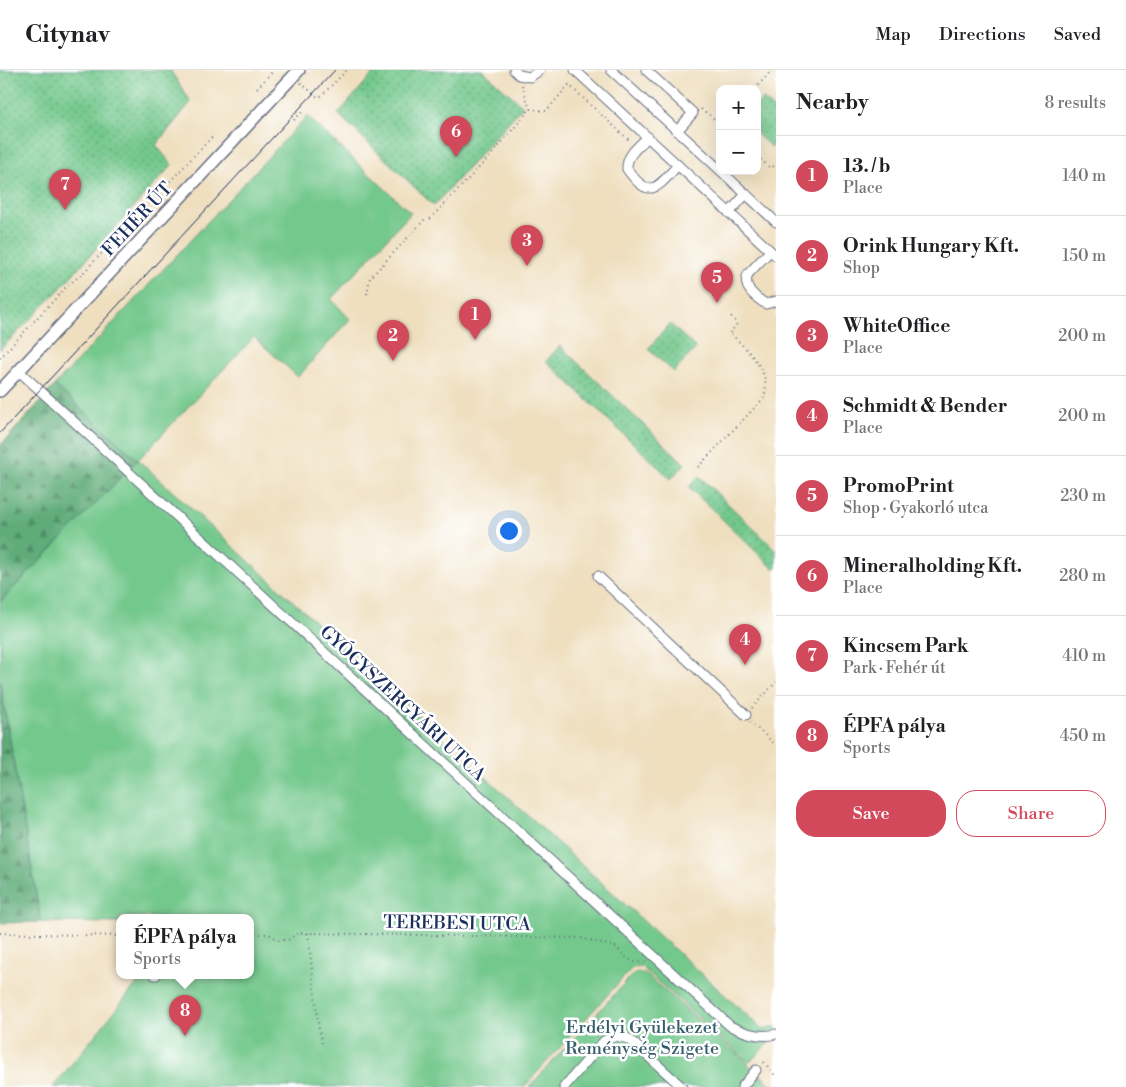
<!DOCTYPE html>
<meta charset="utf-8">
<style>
body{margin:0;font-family:"Libre Bodoni",serif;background:#f6f6f6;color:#202124}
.controls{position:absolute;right:15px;top:15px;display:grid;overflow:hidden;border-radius:10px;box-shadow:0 5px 20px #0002}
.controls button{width:45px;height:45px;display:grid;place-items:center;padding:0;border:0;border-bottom:1px solid #e0e0e0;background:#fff;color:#202124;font:25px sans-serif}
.you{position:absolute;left:508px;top:460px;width:18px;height:18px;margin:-12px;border:4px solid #fff;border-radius:50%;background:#1a73e8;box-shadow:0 0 0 8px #1a73e833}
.badge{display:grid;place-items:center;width:32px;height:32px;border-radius:50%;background:#d1495b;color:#fff;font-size:16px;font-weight:700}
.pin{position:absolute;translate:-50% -41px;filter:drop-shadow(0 1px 2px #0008)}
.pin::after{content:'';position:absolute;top:26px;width:18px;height:15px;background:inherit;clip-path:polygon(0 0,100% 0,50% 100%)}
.popup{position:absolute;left:116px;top:844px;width:138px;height:65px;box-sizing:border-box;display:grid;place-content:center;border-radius:10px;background:#fff;filter:drop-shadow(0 1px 4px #0005);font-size:16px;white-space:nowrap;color:#757577}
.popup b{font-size:19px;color:#202124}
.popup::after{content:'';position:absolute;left:50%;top:100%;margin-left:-10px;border:10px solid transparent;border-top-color:#fff}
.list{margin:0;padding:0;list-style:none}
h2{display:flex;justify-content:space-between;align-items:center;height:65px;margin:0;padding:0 20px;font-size:21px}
h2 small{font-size:16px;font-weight:400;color:#757577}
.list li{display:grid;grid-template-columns:32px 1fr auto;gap:15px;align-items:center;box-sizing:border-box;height:80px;padding:0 20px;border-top:1px solid #e0e0e0}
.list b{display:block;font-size:19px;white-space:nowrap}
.list p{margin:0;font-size:16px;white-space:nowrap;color:#757577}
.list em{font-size:16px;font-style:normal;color:#757577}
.actions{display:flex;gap:10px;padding:15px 20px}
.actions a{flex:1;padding:11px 0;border:1px solid #d1495b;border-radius:20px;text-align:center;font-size:18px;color:#d1495b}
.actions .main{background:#d1495b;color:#fff}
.map{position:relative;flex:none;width:776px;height:1017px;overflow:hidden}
header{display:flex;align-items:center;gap:30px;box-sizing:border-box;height:70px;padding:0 25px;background:#fff;border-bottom:1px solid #e0e0e0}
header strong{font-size:24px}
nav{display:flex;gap:28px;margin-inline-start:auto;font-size:18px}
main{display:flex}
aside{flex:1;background:#fff}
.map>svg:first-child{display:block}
.green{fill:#73c88c;stroke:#477c75}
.forest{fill:url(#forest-firs);stroke:#3c6e6b}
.park{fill:url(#park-dots);stroke:#477c75}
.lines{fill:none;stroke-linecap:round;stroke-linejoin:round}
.minor-casing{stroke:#656d80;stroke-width:11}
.major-casing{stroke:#656d80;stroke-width:14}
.path{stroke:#656d80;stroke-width:2;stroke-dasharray:1 4;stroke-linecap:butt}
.minor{stroke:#fff;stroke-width:9}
.major{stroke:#fff;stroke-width:11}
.tram{stroke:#1b2f5e;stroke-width:1}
.labels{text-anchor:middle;stroke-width:5;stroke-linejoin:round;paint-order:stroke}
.street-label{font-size:18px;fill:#1b2f5e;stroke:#fff}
.park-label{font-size:18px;fill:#355d6c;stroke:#fff}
</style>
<header>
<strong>Citynav</strong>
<nav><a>Map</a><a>Directions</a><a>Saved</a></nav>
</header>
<main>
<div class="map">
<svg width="776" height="1017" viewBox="0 0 776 1017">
<defs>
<pattern id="forest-firs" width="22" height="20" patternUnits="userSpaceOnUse" patternTransform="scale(1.25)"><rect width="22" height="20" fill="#5eac78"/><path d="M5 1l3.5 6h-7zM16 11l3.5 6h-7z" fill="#4d8c66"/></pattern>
<pattern id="park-dots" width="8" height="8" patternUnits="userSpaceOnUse" patternTransform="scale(1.25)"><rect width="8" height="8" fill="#73c88c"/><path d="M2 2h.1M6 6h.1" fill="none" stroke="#5ea376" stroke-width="1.8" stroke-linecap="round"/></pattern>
</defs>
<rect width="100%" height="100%" fill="#fff"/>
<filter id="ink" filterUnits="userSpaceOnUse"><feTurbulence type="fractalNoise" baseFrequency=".02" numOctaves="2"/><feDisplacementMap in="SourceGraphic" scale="10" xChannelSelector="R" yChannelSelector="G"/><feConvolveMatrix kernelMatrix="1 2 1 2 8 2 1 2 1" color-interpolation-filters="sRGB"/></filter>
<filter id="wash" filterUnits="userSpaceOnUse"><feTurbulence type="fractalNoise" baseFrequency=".0096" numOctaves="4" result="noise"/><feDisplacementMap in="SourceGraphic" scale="20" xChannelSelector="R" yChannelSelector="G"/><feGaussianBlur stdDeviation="1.12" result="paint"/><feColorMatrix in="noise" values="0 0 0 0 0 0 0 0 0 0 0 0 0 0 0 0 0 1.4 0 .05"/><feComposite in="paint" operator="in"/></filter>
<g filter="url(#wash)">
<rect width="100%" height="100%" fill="#efdfbf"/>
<g class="green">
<path d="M307,46L411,143L331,229L350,249L298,307L254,267L138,390L763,960L776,957V966L749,993L642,897L632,898L524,1017H53L144,905H250V847H120V853L41,852L0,612V532L137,390L55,315Z"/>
<path d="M634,903H645L774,1017H529Z"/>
</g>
<g class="forest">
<path d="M55,315L138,390L0,532V376Z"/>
<path d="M0,612L41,852L0,853Z"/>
</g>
<g class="park">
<path d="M0,0H170L191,32L156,75L172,95L56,223L0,280Z"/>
<path d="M376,0H482L523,36L434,136L338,44Z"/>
<path d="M763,29L776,42V72L771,77L757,64V34Z"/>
<path d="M670,254L696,278L674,302L648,279Z"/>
<path d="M560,276L685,394L671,409L546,291Z"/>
<path d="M699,406L776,480V497L774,499L689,417Z"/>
</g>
</g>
<g filter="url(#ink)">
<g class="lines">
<g class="minor-casing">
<g id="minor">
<path d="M514,0L519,5L530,7L540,0"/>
<path d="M575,0L776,186"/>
<path d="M611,0L720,100"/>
<path d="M646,0L693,43L677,61"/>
<path d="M648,67C639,76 626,85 627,99C650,131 657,118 678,95"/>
<path d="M721,101L776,152"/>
<path d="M729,143L746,124"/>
<path d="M770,181L748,204C742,217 756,228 766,234L776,231"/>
<path d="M19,301L730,956C746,963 759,968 776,964"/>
<path d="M598,506L746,645"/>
<path d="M155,905H156"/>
<path d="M564,1017L604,971L616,966L629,969L682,1017"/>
<path d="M742,1017L756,1000"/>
</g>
</g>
<g class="major-casing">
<path id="major" d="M0,321L299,0"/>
</g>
<g class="path">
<path d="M301,13L316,26L320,27L347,0"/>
<path d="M522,15L530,39"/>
<path d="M257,18L274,0"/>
<path d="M755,19L772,0"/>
<path d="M530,39L546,41L569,15L630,71"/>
<path d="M701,39L720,53"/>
<path d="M294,50L302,42"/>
<path d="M757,86L769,97L776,96"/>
<path d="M430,149L493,83L530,39"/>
<path d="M367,224L370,208L427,147"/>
<path d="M730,263L737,254L730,245"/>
<path d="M0,288L68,215L81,205L212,67"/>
<path d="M698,397L763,329C775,303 745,278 729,262"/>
<path d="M752,638L776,612"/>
<path d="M750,652L776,675"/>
<path d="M0,863L120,866"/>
<path d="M308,863L318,952L322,975"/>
<path d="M250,864H269L279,870H288L298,863H308L580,868L616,877L624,886L634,892H646"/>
<path d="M764,992L776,1007"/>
</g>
<use href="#minor" class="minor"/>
<use href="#major" class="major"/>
<path class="tram" d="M0,363L335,0"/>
</g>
</g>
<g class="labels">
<g class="street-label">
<text transform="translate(137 149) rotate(-47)" y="6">FEHÉR ÚT</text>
<text transform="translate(403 633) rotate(43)" y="6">GYÓGYSZERGYÁRI UTCA</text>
<text transform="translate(457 853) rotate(1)" y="6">TEREBESI UTCA</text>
</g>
<g class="park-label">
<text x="642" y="963">Erdélyi Gyülekezet<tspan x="642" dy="21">Reménység Szigete</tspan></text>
</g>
</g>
</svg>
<div class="controls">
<button>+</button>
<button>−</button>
</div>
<div class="you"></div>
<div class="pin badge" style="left:475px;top:270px">1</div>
<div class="pin badge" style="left:393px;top:291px">2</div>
<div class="pin badge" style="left:527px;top:196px">3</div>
<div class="pin badge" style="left:745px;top:595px">4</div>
<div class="pin badge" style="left:717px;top:233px">5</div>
<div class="pin badge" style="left:456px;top:87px">6</div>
<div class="pin badge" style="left:65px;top:140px">7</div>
<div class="pin badge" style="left:185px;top:966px">8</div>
<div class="popup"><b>ÉPFA pálya</b>Sports</div>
</div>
<aside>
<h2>Nearby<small>8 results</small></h2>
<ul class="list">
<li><span class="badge">1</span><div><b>13. / b</b><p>Place</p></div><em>140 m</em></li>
<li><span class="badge">2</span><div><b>Orink Hungary Kft.</b><p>Shop</p></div><em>150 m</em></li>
<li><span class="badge">3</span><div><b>WhiteOffice</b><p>Place</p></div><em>200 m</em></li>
<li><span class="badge">4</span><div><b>Schmidt &amp; Bender</b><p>Place</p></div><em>200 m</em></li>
<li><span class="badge">5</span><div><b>PromoPrint</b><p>Shop · Gyakorló utca</p></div><em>230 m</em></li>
<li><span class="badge">6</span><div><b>Mineralholding Kft.</b><p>Place</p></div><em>280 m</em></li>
<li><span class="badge">7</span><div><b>Kincsem Park</b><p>Park · Fehér út</p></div><em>410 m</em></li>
<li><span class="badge">8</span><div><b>ÉPFA pálya</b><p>Sports</p></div><em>450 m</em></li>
</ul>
<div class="actions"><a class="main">Save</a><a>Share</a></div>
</aside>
</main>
